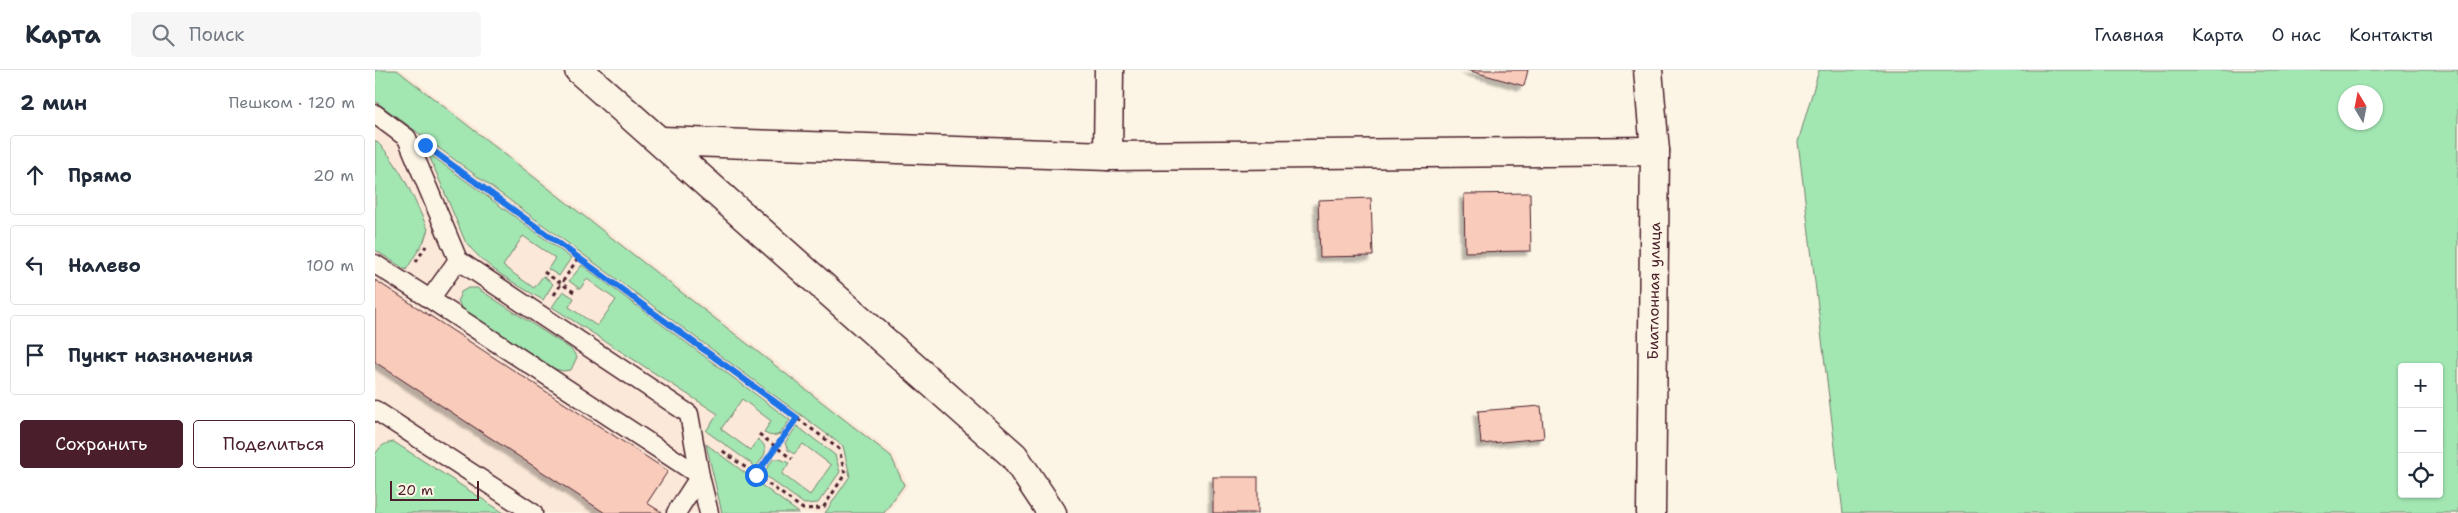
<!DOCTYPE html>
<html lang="ru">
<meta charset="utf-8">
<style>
body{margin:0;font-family:"Shantell Sans",sans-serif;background:#f6f6f7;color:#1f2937}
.controls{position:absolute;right:15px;bottom:15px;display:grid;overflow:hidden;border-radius:5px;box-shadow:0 1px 4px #0004}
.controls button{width:45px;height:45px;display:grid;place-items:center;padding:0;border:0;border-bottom:1px solid #e0e1e3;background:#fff;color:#1f2937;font:25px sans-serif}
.compass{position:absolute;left:1963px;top:15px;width:45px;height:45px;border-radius:50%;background:#fff;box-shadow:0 1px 4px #0004;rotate:350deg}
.scale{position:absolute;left:15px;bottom:12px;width:89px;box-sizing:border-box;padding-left:5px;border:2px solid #4a1f2b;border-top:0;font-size:14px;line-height:18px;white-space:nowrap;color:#4a1f2b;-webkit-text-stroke:4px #fcf5e5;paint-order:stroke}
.stop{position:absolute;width:15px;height:15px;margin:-11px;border:4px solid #1a73e8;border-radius:50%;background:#fff}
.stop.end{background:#1a73e8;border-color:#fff;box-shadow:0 1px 5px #0008}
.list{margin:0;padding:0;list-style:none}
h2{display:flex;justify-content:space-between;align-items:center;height:65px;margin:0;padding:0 20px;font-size:21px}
h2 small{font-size:16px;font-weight:400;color:#747a83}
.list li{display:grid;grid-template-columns:32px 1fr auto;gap:15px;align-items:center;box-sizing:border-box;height:80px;margin:0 10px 10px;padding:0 10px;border:1px solid #e0e1e3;border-radius:5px}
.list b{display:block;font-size:19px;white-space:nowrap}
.list em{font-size:16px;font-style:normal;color:#747a83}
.actions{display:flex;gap:10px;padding:15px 20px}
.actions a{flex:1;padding:11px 0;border:1px solid #4a1f2b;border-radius:5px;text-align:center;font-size:18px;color:#4a1f2b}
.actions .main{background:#4a1f2b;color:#fff}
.icon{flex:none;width:28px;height:28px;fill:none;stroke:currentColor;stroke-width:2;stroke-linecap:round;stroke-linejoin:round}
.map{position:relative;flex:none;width:2083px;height:443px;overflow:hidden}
header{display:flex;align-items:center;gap:30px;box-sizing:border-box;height:70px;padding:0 25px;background:#fff;border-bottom:1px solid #e0e1e3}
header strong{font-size:24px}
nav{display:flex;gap:28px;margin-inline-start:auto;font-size:18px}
.search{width:350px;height:45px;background:#f6f6f7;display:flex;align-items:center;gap:12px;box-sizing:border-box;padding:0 18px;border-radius:5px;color:#747a83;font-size:19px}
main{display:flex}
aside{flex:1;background:#fff}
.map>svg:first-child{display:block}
.built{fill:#fbe8d8}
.green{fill:#a2e6b2;stroke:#76826e;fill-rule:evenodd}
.building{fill:#f8cbbb;stroke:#4a1f2b;filter:url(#shadow)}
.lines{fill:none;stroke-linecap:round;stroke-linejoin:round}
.service-casing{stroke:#4a1f2b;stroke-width:21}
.minor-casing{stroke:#4a1f2b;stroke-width:31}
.path{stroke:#4a1f2b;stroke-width:3;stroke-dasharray:4 4;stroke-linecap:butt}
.service{stroke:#fcf5e5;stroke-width:18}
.minor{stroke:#fcf5e5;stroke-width:28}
.route{stroke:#1a73e8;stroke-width:6}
.labels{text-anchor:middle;stroke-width:4;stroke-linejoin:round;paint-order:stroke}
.street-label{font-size:15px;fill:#4a1f2b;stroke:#fcf5e5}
</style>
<header>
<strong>Карта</strong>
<div class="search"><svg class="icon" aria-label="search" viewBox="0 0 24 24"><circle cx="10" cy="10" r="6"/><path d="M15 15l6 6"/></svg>Поиск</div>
<nav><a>Главная</a><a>Карта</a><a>О нас</a><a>Контакты</a></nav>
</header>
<main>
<aside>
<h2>2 мин<small>Пешком · 120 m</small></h2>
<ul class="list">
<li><svg class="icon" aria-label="ahead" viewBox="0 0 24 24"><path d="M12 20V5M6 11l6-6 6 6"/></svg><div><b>Прямо</b></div><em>20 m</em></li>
<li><svg class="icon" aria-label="left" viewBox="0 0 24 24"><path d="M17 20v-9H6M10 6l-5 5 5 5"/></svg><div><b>Налево</b></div><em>100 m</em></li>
<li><svg class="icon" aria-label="arrive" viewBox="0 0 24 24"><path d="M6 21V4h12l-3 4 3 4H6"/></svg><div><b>Пункт назначения</b></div></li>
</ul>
<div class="actions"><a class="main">Сохранить</a><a>Поделиться</a></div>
</aside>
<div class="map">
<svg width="2083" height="443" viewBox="0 0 2083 443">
<defs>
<filter id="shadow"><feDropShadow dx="-4.5" dy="4.5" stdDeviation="1" flood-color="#0004"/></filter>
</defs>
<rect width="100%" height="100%" fill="#fcf5e5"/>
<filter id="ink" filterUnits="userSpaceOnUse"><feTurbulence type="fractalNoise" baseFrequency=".02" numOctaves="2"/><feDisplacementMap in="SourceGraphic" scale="10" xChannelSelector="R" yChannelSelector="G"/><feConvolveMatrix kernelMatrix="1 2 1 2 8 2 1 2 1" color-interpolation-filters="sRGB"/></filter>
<g filter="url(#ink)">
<path class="built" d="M0,0H27L519,384L533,415L513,443H0Z"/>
<g class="green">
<path d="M0,0H22L516,386L529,415L509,443H450L475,406L468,376L0,31Z"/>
<path d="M1444,0H2083V443H1468L1423,72ZM1970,22H2000V52H1970ZM2027,297H2064V424H2027Z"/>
<path d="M0,70C26,94 38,128 53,159L49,171L31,200L0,180Z"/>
<path d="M53,83L196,188L184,206L173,199L180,188L148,166L128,196L159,218L168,206L178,214L168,230C139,213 110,198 90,171Z"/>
<path d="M207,195L415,350L405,364C399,366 394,367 389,362L396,351L367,329L346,359L375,380L383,369C396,379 389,386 381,397L331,361L343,344L177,237L188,221L199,228L194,237L222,256L241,230L212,209L205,219L194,211Z"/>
<path d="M93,218H102L196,279L202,287L196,300L188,301L180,299L86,238L83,230L86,222Z"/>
<path d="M422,356L460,385L465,402L443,433L429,434L388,404L398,389H405L414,393L407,404L435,425L456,395L428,374L419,384L413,380L410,373Z"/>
<path d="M19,372L129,443H0V385C5,376 9,373 19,372Z"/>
<path d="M331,374L424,443H347Z"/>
</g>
<g class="building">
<path d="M1092,0H1153L1149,16Z"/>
<path d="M1155,123L1156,181L1090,182L1089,124Z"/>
<path d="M996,128L998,186L945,187L943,130Z"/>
<path d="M0,210L293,401L272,433L288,443H230L0,292Z"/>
<path d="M1166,336L1169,368L1106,374L1103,341Z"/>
<rect x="838" y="407" width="45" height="36"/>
</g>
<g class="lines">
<g class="service-casing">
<g id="service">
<path d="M0,44L32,68L83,190L314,344L325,406L301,443"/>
<path d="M83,190L55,229L325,406L334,443"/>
<path d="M0,194L55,229"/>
<path d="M0,340L158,443"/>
</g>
</g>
<g class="minor-casing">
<g id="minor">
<path d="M204,0L639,386L677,443"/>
<path d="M1273,0L1280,81L1276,443"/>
<path d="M286,71L733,86L1280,81"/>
<path d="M733,86L734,0"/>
</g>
</g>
<g class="path">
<path d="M68,89L464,379L470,404L448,438L428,439L345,379"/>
<path d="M41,192L51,176"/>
<path d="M169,202L202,224"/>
<path d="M179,225L203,188"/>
<path d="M384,364L417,389"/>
<path d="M381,405L422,348"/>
</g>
<use href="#service" class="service"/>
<use href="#minor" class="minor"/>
</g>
</g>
<g class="lines" filter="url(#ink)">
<path class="route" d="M50,75L422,348L381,405"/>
</g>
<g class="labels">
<g class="street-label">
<text transform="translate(1279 221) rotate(-89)" y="5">Биатлонная улица</text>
</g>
</g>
</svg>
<div class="controls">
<button>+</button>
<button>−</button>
<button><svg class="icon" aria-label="locate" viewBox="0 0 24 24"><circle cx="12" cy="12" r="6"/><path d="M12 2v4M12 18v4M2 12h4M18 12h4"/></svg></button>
</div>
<svg class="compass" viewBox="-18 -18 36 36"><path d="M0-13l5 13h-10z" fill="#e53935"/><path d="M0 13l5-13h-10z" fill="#747a83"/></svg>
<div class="scale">20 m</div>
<div class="stop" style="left:381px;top:405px"></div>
<div class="stop end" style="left:50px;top:75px"></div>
</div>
</main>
